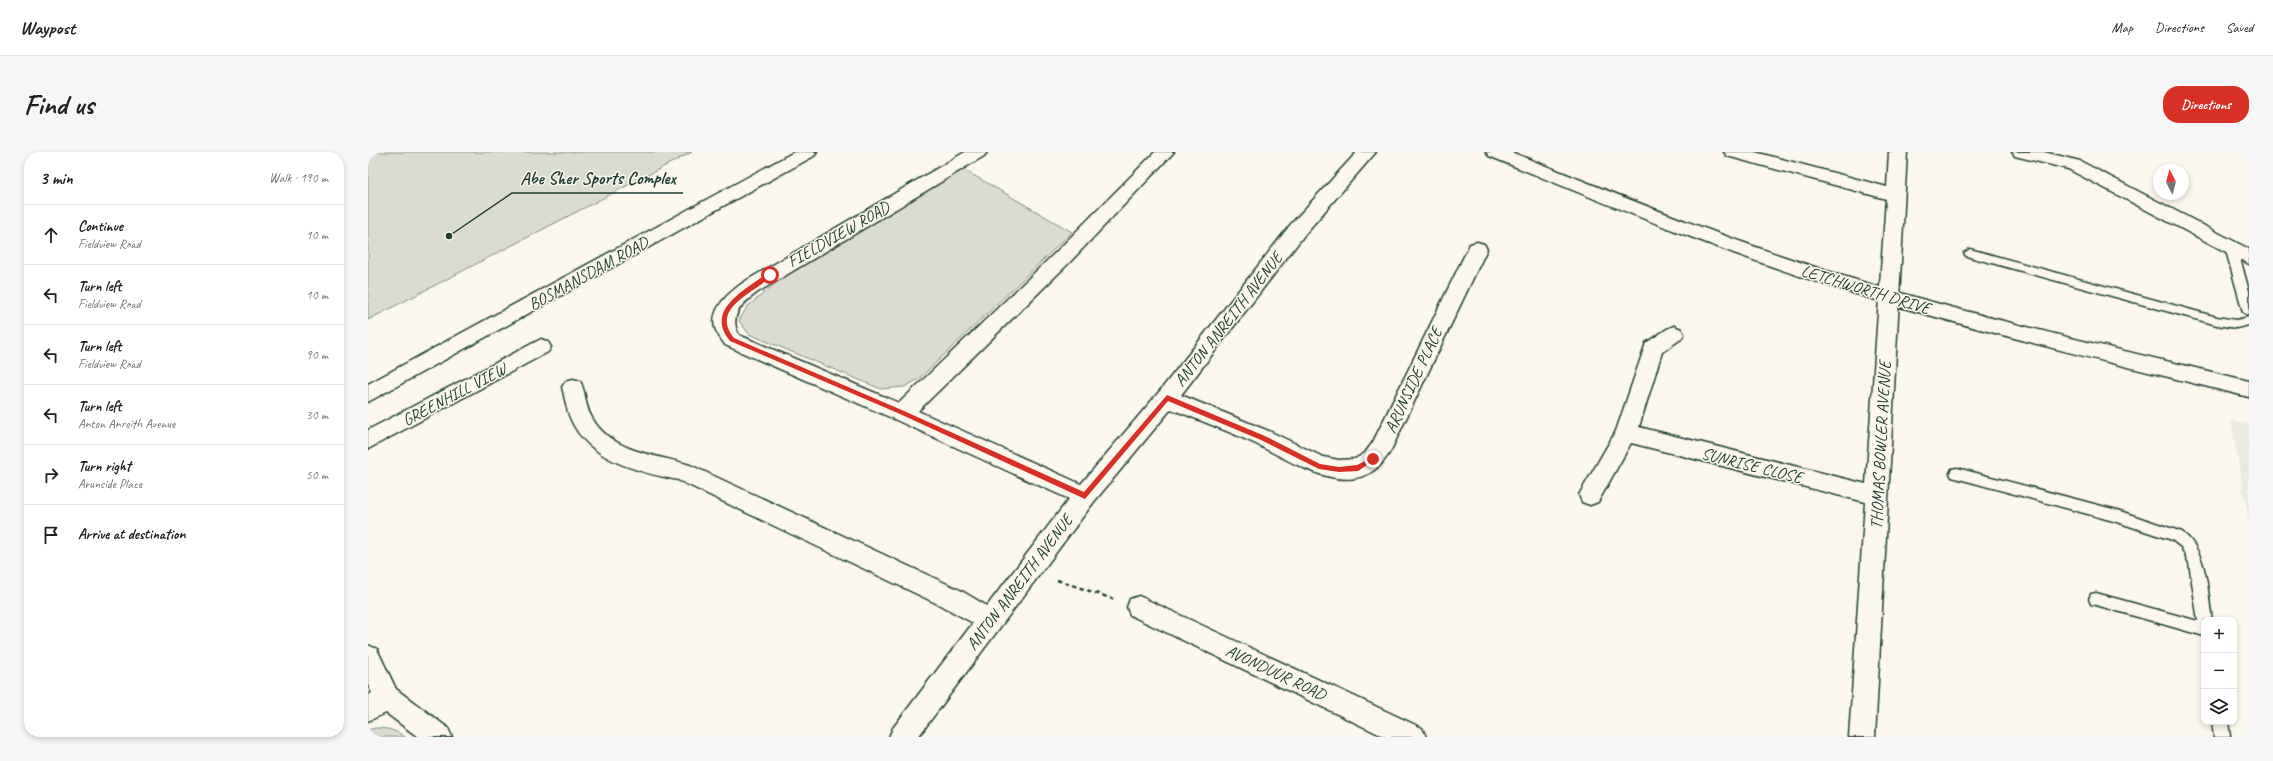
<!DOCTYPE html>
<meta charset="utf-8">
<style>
body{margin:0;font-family:Caveat,sans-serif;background:#f6f6f6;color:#202124}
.controls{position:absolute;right:12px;bottom:12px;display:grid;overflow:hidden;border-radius:8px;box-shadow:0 2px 6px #0003}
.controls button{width:36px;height:36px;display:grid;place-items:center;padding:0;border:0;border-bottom:1px solid #e0e0e0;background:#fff;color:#202124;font:20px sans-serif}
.compass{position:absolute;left:1785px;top:12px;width:36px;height:36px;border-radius:50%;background:#fff;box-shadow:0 2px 6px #0003;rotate:353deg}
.stop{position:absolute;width:12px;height:12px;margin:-9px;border:3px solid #d93025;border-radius:50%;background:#fff}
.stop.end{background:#d93025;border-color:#fff;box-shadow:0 1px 4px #0008}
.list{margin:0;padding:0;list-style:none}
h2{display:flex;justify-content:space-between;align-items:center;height:52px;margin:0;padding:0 16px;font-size:17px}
h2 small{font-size:13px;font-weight:400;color:#757577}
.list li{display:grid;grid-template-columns:26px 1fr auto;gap:12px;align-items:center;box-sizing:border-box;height:60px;padding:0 16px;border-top:1px solid #e0e0e0}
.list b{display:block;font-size:15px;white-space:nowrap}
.list p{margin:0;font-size:13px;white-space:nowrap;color:#757577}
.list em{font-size:13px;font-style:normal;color:#757577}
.icon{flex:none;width:22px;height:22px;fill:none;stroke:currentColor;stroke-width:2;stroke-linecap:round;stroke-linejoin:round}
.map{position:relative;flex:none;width:1881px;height:585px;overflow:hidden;border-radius:16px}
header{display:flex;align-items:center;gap:24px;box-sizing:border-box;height:56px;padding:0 20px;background:#fff;border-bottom:1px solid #e0e0e0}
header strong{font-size:19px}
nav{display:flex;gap:22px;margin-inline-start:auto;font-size:14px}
.intro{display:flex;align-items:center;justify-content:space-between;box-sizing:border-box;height:96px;padding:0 24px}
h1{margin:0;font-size:28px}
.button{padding:10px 18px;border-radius:16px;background:#d93025;color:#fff;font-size:14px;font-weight:700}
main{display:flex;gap:24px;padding:0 24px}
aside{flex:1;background:#fff;border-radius:16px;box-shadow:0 2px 6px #0003}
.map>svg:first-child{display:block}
.built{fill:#eae9de}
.green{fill:#dbdcd1;stroke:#7d8c82}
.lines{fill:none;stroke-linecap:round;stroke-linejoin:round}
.lane-casing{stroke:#1f3d34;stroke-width:3}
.street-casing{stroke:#1f3d34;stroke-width:3}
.secondary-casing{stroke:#1f3d34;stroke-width:3}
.primary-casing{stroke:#1f3d34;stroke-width:3}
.path{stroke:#1f3d34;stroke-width:2.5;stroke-dasharray:4.5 3.5;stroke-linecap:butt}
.lane{fill:#fbf7ec;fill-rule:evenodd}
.street{fill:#fbf7ec;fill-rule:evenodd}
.secondary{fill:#fbf7ec;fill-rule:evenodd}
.primary{fill:#fbf7ec;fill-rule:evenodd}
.route{fill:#d93025}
.labels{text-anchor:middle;stroke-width:3;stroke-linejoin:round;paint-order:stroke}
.street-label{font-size:17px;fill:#1f3d34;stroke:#fbf7ec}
.leader{fill:none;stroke:#1f3d34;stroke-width:1.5}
.callout-dot{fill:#1f3d34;stroke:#fbf7ec;stroke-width:1.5}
.callout-label{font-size:18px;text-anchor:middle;font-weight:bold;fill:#1f3d34;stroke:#fbf7ec;stroke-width:3;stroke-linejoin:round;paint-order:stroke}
</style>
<header>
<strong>Waypost</strong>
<nav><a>Map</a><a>Directions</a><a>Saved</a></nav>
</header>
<div class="intro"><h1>Find us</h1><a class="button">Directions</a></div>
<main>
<aside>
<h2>3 min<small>Walk · 190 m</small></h2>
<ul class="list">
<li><svg class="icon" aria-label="ahead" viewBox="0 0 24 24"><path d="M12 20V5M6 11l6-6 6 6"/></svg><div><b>Continue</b><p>Fieldview Road</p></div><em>10 m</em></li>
<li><svg class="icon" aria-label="left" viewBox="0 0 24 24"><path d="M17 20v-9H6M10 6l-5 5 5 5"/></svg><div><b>Turn left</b><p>Fieldview Road</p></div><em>10 m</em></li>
<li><svg class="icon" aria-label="left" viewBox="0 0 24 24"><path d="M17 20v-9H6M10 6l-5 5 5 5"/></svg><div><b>Turn left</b><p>Fieldview Road</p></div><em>90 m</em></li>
<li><svg class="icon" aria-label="left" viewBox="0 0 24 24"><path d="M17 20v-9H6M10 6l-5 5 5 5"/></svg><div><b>Turn left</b><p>Anton Anreith Avenue</p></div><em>30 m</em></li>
<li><svg class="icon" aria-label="right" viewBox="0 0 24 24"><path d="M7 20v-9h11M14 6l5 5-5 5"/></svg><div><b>Turn right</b><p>Arunside Place</p></div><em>50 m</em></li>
<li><svg class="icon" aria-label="arrive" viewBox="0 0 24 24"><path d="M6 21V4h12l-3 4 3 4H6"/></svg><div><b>Arrive at destination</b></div></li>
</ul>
</aside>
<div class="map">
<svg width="1881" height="585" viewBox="0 0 1881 585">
<rect width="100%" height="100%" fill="#fbf7ec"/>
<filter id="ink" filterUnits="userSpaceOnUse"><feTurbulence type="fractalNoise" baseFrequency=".025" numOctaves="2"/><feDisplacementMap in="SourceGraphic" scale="8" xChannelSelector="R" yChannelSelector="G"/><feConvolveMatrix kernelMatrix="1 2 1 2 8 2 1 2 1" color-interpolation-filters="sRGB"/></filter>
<g filter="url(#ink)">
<path class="built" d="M1863,268L1881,272V370Z"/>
<g class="green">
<path d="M0,0H324L0,168Z"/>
<path d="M593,16L704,80L551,227L536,235L513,237L381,182L371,169L379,155L426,116Z"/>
<path d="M7,576C19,576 27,578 37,585H0V578Z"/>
</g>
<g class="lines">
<g class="lane-casing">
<g id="lane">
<path d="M1863,91L1869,95L1881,139V164L1875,160L1857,95Z"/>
<path d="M1602,97L1849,165L1868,168L1881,165V173L1868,176L1849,173L1598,104L1596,101Z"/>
<path d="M1589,316L1749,358L1814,380C1840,400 1839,438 1844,468H1836V484L1728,453L1723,452L1721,447L1723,442L1728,441L1830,469L1821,411L1813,395L1804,388L1749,370L1584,325L1582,321L1584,317Z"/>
<path d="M1844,570H1860L1862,585H1846Z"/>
</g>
</g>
<g class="street-casing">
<g id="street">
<path d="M597,0H619L616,4L390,140C375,151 360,163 371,183L531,251L687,101L787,0H806L701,111L550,259L713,332L791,240L923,72L989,0H1008L937,82L813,243L903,280L955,305L971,308L987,307L997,301L1005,290L1102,92L1109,90L1116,92L1119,97L1024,296C993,357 929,312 888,292C860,279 831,268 803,257L725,351L550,585H521L525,576L605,471L574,454L310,328C270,320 221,308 203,268C198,257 197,246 194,235L198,229L205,227L212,229C218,240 217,254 223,264C242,301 288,302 322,313L592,438L619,454L701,347L526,267L357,193C354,188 349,182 347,176C342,156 362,140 376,130Z"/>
<path d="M1356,0H1387L1519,35L1521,0H1539L1507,585H1481L1497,350L1263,291L1230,350L1222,353L1214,350L1211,343L1248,279L1278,191L1299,177L1306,174L1313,177L1316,182L1313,187L1294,200L1271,275L1498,332L1518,47L1359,4Z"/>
<path d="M1644,0H1676L1712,9L1881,97V112L1700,17L1647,4Z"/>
<path d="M173,187L180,190L183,195L180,200L0,297V278Z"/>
<path d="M771,444L1054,576L1058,585H1017L762,463L759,455L762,447Z"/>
<path d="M0,493L9,497L28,537L80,576L84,585H50L18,561L0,569V543L4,541L0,533Z"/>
</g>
</g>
<g class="secondary-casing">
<path id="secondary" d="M1118,0H1143C1253,44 1362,89 1475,124C1608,165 1745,196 1881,229V245C1741,210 1600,177 1462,134C1346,97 1234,50 1121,4Z"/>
</g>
<g class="primary-casing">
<path id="primary" d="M426,0H449L446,4L0,250V232Z"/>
</g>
<path class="path" d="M689,428L745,447"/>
<use href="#lane" class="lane"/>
<use href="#street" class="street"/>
<use href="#secondary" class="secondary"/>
<use href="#primary" class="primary"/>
</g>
</g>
<path class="route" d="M400,121L404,123C388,141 341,155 366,186L536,259L716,340L799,243L897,284L952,312L971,315L989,313L1005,305L1008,307L990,319L971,320L951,317L893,288L800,249L717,347L532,262L362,189C336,158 377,138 400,121Z"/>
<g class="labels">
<g class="street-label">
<text transform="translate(470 82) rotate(-30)" y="6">FIELDVIEW ROAD</text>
<text transform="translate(220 121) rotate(-29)" y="6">BOSMANSDAM ROAD</text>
<text transform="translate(1498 137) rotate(17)" y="6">LETCHWORTH DRIVE</text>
<text transform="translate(860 167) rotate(-52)" y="6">ANTON ANREITH AVENUE</text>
<text transform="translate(1045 228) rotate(-65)" y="6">ARUNSIDE PLACE</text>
<text transform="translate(86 242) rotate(-28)" y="6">GREENHILL VIEW</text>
<text transform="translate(1512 293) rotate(-87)" y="6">THOMAS BOWLER AVENUE</text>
<text transform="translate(1384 313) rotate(14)" y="6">SUNRISE CLOSE</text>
<text transform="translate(651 430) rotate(-53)" y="6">ANTON ANREITH AVENUE</text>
<text transform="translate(908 520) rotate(25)" y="6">AVONDUUR ROAD</text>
</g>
</g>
<path class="leader" d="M81 84L144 41H315"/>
<circle class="callout-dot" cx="81" cy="84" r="4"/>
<g class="callout-label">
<text x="230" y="32">Abe Sher Sports Complex</text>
</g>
</svg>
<div class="controls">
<button>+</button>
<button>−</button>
<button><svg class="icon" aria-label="layers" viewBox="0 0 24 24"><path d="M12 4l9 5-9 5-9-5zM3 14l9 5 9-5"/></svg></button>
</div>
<svg class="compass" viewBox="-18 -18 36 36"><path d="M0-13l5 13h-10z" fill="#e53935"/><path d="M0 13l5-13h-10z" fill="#757577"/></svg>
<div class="stop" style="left:402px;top:123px"></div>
<div class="stop end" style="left:1005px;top:307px"></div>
</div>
</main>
